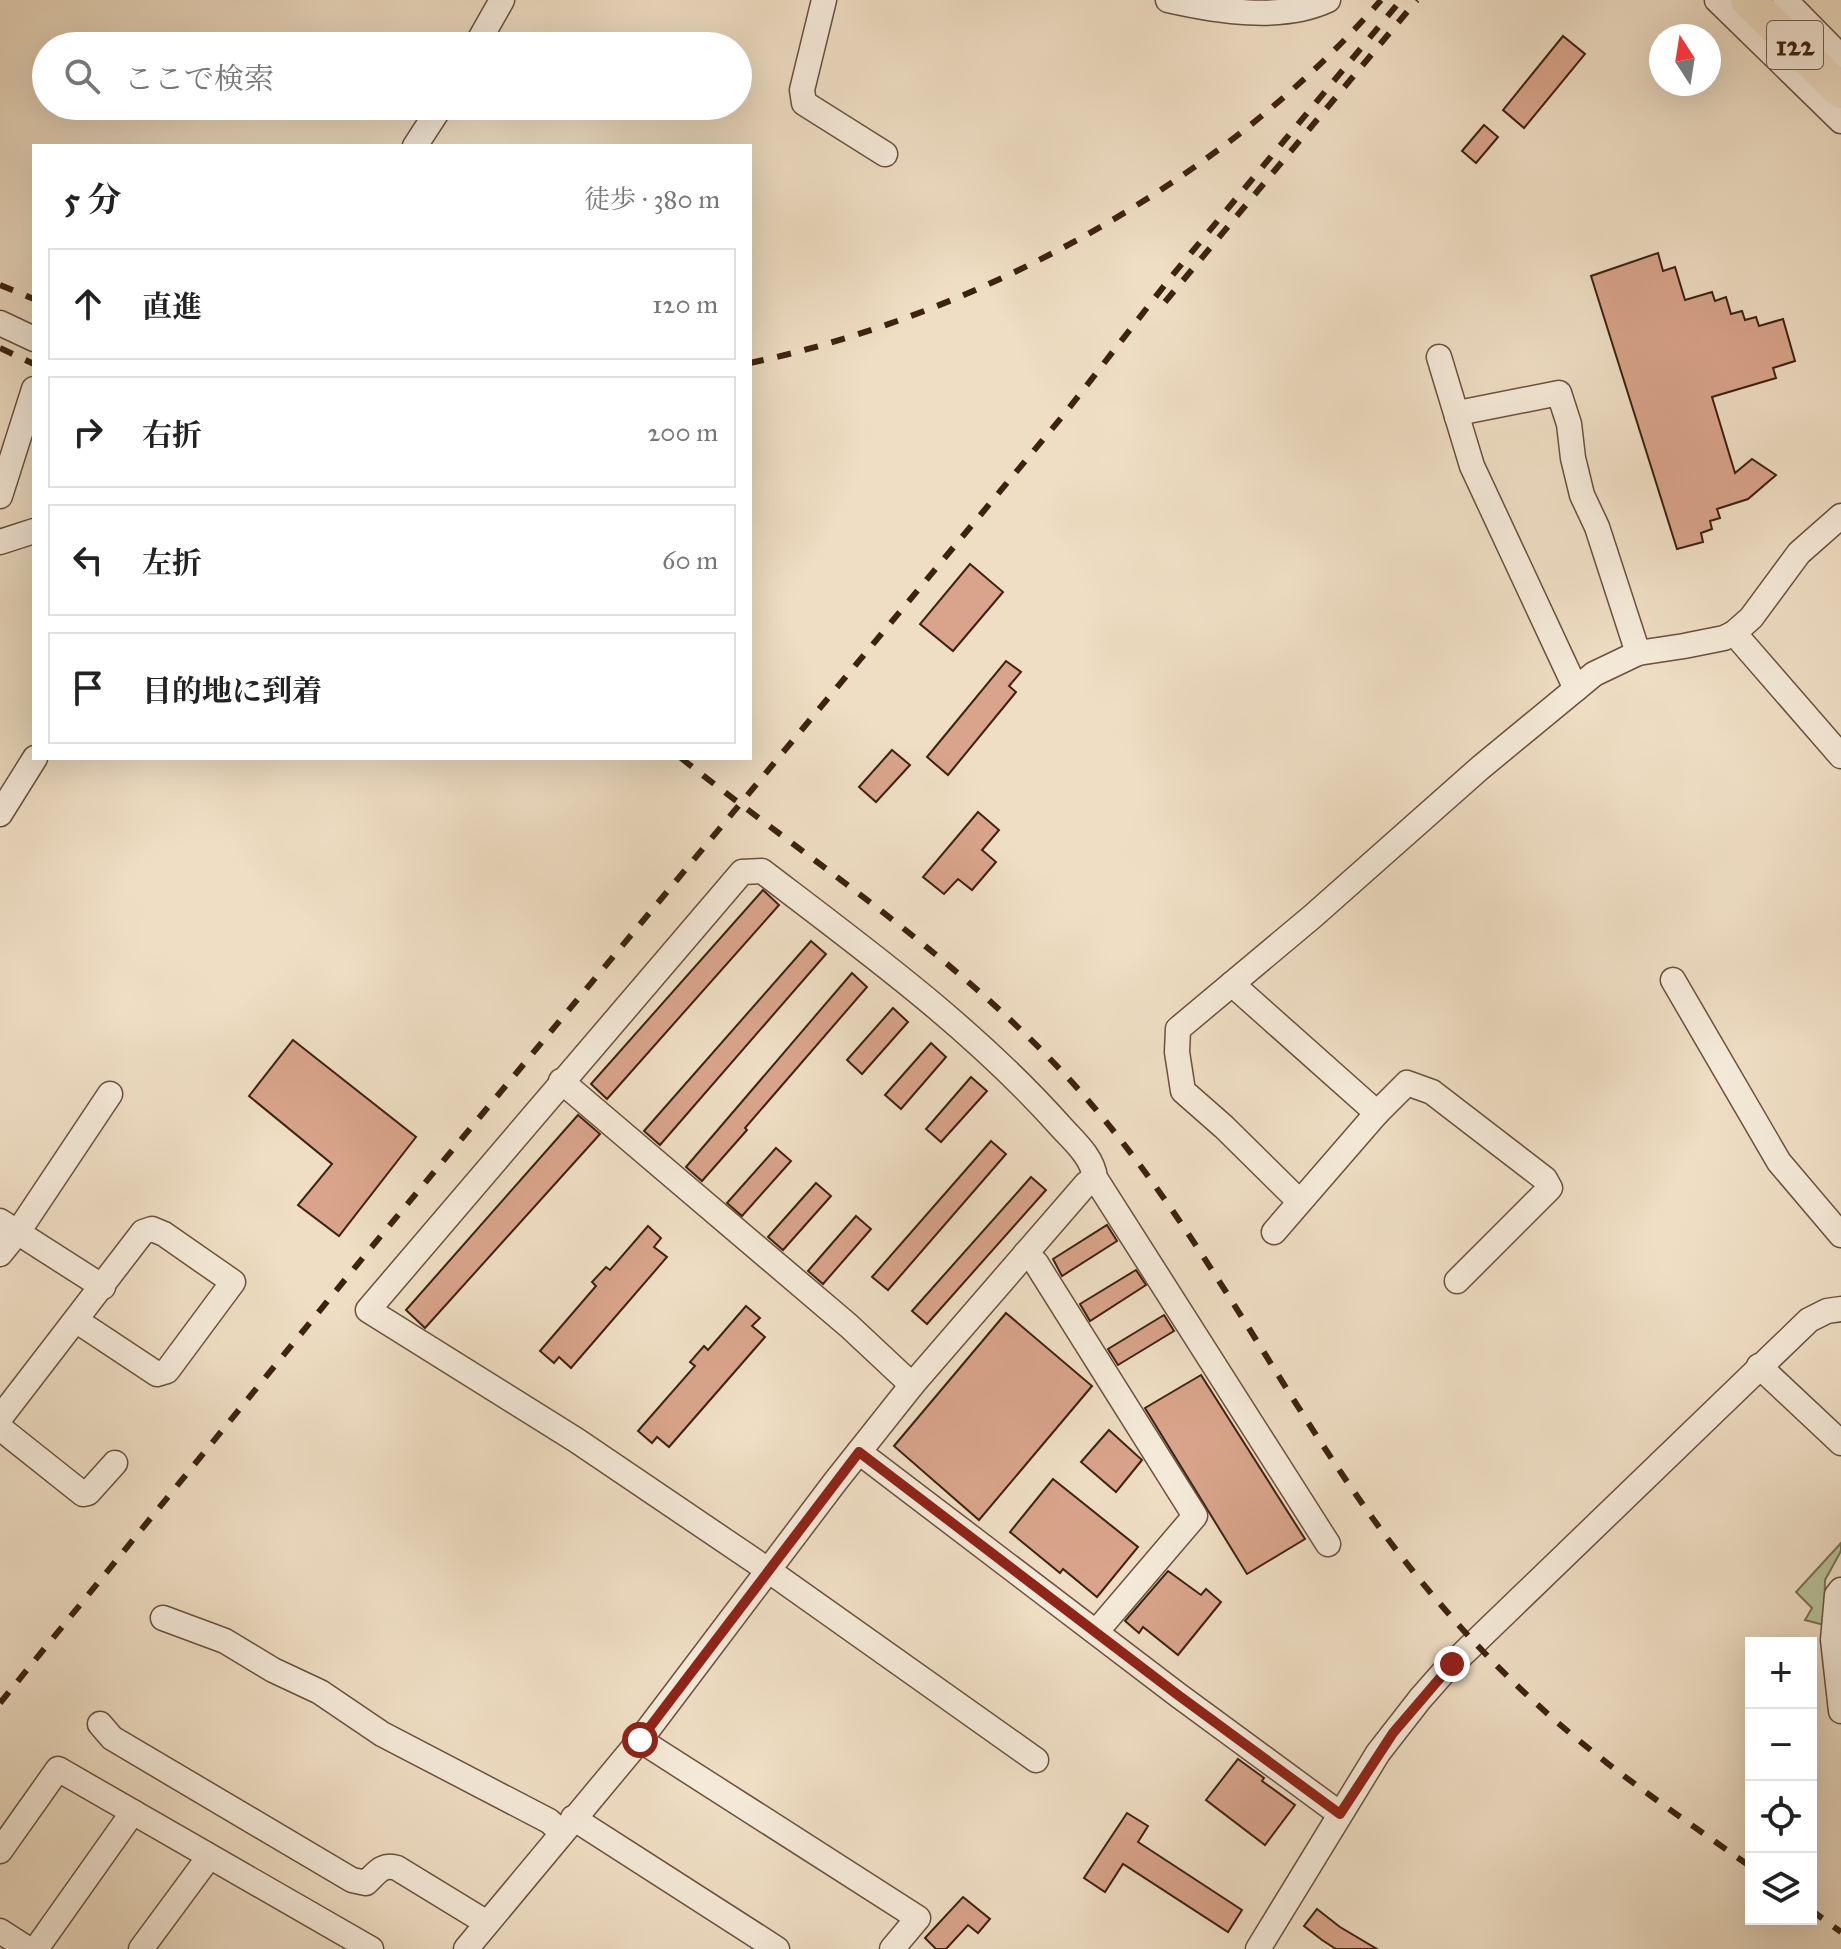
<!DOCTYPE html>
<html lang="ja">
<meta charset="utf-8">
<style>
body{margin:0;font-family:"IM FELL Great Primer","Noto Serif JP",serif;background:#f6f6f6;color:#222}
.controls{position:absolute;right:24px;bottom:24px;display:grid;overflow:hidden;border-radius:0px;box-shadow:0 8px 32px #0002}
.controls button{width:72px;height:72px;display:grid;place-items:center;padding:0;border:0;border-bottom:2px solid #e0e0e0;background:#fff;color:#222;font:40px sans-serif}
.compass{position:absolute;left:1649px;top:24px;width:72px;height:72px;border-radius:50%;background:#fff;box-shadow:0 8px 32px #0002;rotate:348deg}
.stop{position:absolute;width:24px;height:24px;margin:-18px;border:6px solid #8f2418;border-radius:50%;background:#fff}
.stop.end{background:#8f2418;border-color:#fff;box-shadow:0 2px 8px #0008}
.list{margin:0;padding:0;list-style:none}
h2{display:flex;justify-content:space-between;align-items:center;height:104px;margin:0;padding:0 32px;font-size:34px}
h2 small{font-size:26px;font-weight:400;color:#767676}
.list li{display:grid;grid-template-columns:52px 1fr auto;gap:24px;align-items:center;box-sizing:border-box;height:112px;margin:0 16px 16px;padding:0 16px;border:2px solid #e0e0e0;border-radius:0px}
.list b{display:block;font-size:30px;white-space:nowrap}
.list em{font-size:26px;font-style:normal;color:#767676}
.icon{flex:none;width:44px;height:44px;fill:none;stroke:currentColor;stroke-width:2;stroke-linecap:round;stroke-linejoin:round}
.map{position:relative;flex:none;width:1841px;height:1949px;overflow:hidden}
.search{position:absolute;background:#fff;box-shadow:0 8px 32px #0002;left:32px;top:32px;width:720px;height:88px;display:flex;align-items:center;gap:20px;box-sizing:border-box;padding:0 28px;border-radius:44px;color:#767676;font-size:30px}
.panel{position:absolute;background:#fff;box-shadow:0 8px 32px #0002;left:32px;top:144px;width:720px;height:616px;border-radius:0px}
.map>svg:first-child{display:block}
.green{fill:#b5c297;stroke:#797254;stroke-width:2}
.building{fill:#d9a48b;stroke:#3d2211;stroke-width:2}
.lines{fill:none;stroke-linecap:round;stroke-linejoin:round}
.minor-casing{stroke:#6a513e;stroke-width:27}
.highway-casing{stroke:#3d2211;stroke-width:37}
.minor{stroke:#f5ead9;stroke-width:24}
.highway{stroke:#efdec4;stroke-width:34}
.rail{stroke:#3d2211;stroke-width:6;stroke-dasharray:14 14;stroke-linecap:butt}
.route{stroke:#8f2418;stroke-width:10}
.labels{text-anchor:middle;stroke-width:6;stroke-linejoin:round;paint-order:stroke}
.shield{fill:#f5ead9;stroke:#745e4d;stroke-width:2}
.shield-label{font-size:28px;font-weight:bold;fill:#3d2211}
</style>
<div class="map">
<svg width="1841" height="1949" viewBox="0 0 1841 1949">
<rect width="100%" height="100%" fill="#efdec4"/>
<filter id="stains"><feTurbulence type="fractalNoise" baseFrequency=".0025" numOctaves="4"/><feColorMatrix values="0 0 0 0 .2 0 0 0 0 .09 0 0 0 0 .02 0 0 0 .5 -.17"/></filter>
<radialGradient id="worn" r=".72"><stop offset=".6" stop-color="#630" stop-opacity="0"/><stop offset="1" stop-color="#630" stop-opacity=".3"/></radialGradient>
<path class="green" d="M1841,1543V1551L1825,1580L1824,1625L1805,1620L1812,1608L1796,1592Z"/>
<g class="building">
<path d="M1563,36L1585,54L1524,128L1503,110Z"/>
<path d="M1484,125L1498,137L1476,163L1462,151Z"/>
<path d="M1658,253L1663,271L1675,267L1685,300L1712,292L1715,301L1726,297L1731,314L1742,311L1745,320L1756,317L1759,326L1783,319L1795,361L1773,368L1776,378L1712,397L1735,473L1752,459L1776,475L1748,499L1717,509L1720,518L1710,521L1712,529L1701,533L1703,542L1677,549L1591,276Z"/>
<path d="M970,564L1003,592L953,651L920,624Z"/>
<path d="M1006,661L1021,672L1009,686L1016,692L948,775L927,757Z"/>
<path d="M892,750L910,765L876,802L859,787Z"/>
<path d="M978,812L999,830L982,850L996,862L972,890L958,879L944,894L923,877Z"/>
<path d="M763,890L779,905L607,1099L591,1084Z"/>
<path d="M811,941L826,954L660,1145L644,1131Z"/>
<path d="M852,973L867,987L745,1128L747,1130L702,1181L686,1167Z"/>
<path d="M893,1008L908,1022L862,1074L847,1060Z"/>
<path d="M293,1040L416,1137L339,1236L298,1205L332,1164L249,1096Z"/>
<path d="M931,1043L946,1057L901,1109L885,1095Z"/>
<path d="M971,1077L987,1091L941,1142L926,1129Z"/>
<path d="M578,1115L600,1134L425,1328L406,1310Z"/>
<path d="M991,1141L1006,1154L888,1290L872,1277Z"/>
<path d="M776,1148L791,1161L742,1216L727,1203Z"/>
<path d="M1031,1177L1046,1190L927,1324L912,1311Z"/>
<path d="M816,1183L831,1196L783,1250L768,1237Z"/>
<path d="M856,1216L871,1229L823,1284L808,1271Z"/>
<path d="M1107,1225L1117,1241L1062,1276L1053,1259Z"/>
<path d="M648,1226L661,1238L654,1247L667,1257L571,1368L559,1357L554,1363L540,1351L596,1286L592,1282L606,1267L610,1270Z"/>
<path d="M1136,1270L1146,1285L1090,1321L1080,1304Z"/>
<path d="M746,1306L760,1318L752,1326L765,1337L669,1447L657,1437L652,1443L638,1431L695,1366L690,1362L704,1346L708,1350Z"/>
<path d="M1006,1313L1092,1386L979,1520L894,1446Z"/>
<path d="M1164,1315L1174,1331L1118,1365L1108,1349Z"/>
<path d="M1201,1375L1305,1539L1247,1574L1145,1408Z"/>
<path d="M1109,1430L1142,1460L1116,1492L1081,1462Z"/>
<path d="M1053,1479L1138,1547L1097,1597L1063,1569L1060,1573L1010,1532Z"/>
<path d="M1168,1571L1201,1595L1206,1589L1221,1602L1178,1655L1143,1627L1139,1633L1125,1621Z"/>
<path d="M1238,1759L1264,1778L1262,1781L1295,1805L1265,1845L1206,1800Z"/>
<path d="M1127,1813L1148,1826L1138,1842L1242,1910L1228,1932L1123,1864L1105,1892L1084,1878Z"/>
<path d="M963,1897L990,1919L978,1933L968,1925L946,1949H936L925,1938Z"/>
<path d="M1317,1909L1340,1927L1377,1949H1336L1322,1940L1304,1926Z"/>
</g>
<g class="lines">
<g class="minor-casing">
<g id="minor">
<path d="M824,0L802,90L804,103L885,154"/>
<path d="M1168,0C1217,11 1281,22 1328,0"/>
<path d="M1717,0L1841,121"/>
<path d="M1785,0L1841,57"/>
<path d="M476,46L502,0"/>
<path d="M415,146L441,106"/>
<path d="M0,323L34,339"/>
<path d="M1439,357L1472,466L1576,689"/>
<path d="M1457,417L1468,411L1559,393L1569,424L1573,458L1582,495L1597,527L1638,653"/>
<path d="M0,496L34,389"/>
<path d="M0,542L34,531"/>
<path d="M1734,633L1841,756"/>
<path d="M0,814L35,758"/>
<path d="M1673,980L1779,1162L1841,1235"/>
<path d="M1232,984L1377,1113L1407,1083L1432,1092L1545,1179L1550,1188L1457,1281"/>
<path d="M561,1081L849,1326L912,1385"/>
<path d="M1299,1201L1224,1127L1183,1091L1177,1052L1178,1029L1313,916L1480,768L1594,674L1638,653L1684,646L1724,638L1734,633L1751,618L1799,553L1841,516"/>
<path d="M0,1221L103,1287"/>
<path d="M1274,1232L1377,1113"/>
<path d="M1026,1253L1036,1263L1195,1516L1096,1632"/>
<path d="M0,1254L18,1232L110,1094"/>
<path d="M1759,1366L1841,1443"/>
<path d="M0,1418L143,1232L152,1229L164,1234L233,1282L167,1371L157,1374L77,1321"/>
<path d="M0,1428L83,1494L88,1493L115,1463"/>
<path d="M859,1452L1178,1695L1340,1814"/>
<path d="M1841,1590L1837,1595L1833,1640L1841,1711"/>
<path d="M163,1618L225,1641L273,1670L320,1692L382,1734L549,1821L561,1832"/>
<path d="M100,1724L112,1738L352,1880L366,1883C376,1874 382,1863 397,1868L487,1923"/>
<path d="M640,1740L918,1918L892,1949"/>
<path d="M1036,1760L768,1570L576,1440L368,1310L742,872L762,871C867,951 974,1029 1062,1128C1075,1142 1093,1158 1095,1178L1328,1544"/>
<path d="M573,1818L777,1949"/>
<path d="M0,1851L58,1769L371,1949"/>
<path d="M0,1931L28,1949"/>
<path d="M36,1949L133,1812"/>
<path d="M141,1949L209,1857"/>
<path d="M466,1949L640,1740L835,1482L912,1385L1086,1184L1095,1178"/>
<path d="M1258,1949L1378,1753L1420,1699L1442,1674L1809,1320L1827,1311L1841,1309"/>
</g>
</g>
<g class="highway-casing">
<path id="highway" d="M1748,0L1841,91"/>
</g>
<use href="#minor" class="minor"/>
<use href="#highway" class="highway"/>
<g class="rail">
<path d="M0,285L34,299"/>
<path d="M1165,302L1417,0"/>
<path d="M0,348L34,364"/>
<path d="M750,363C981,314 1226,180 1381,0"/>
<path d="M681,758C823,871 980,971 1098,1112C1212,1248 1289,1410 1397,1551C1445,1613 1498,1671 1557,1722C1618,1775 1685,1820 1751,1867"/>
<path d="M0,1703L370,1249L1066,412L1171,277L1401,0"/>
<path d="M1811,1910L1841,1932"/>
</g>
</g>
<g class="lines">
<path class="route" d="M640,1740L859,1452L1178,1695L1340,1814L1393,1733L1452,1664"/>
</g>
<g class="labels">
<rect class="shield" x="1767" y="21" width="56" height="48" rx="6"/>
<g class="shield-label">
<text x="1795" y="55">122</text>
</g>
</g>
<rect width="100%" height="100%" filter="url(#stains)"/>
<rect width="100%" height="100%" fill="url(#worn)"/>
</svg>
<div class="controls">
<button>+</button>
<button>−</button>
<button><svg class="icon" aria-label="locate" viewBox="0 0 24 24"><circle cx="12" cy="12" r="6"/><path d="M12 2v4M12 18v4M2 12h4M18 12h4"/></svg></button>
<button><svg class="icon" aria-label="layers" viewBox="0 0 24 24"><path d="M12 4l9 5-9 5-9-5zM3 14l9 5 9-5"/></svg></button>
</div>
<svg class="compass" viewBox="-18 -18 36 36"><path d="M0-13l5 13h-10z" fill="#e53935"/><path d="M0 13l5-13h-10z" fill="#767676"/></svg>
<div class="stop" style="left:640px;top:1740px"></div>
<div class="stop end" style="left:1452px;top:1664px"></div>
<div class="search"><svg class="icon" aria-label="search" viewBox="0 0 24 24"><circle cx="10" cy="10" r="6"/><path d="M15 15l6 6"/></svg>ここで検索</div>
<section class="panel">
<h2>5 分<small>徒歩 · 380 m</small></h2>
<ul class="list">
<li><svg class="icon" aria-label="ahead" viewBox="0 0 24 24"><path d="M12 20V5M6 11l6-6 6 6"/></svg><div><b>直進</b></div><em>120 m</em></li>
<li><svg class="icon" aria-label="right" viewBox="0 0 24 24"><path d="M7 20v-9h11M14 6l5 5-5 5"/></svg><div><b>右折</b></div><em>200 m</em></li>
<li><svg class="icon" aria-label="left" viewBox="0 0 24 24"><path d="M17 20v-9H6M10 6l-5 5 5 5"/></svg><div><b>左折</b></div><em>60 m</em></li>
<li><svg class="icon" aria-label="arrive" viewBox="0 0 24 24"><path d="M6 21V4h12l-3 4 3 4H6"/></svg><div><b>目的地に到着</b></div></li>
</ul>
</section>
</div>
